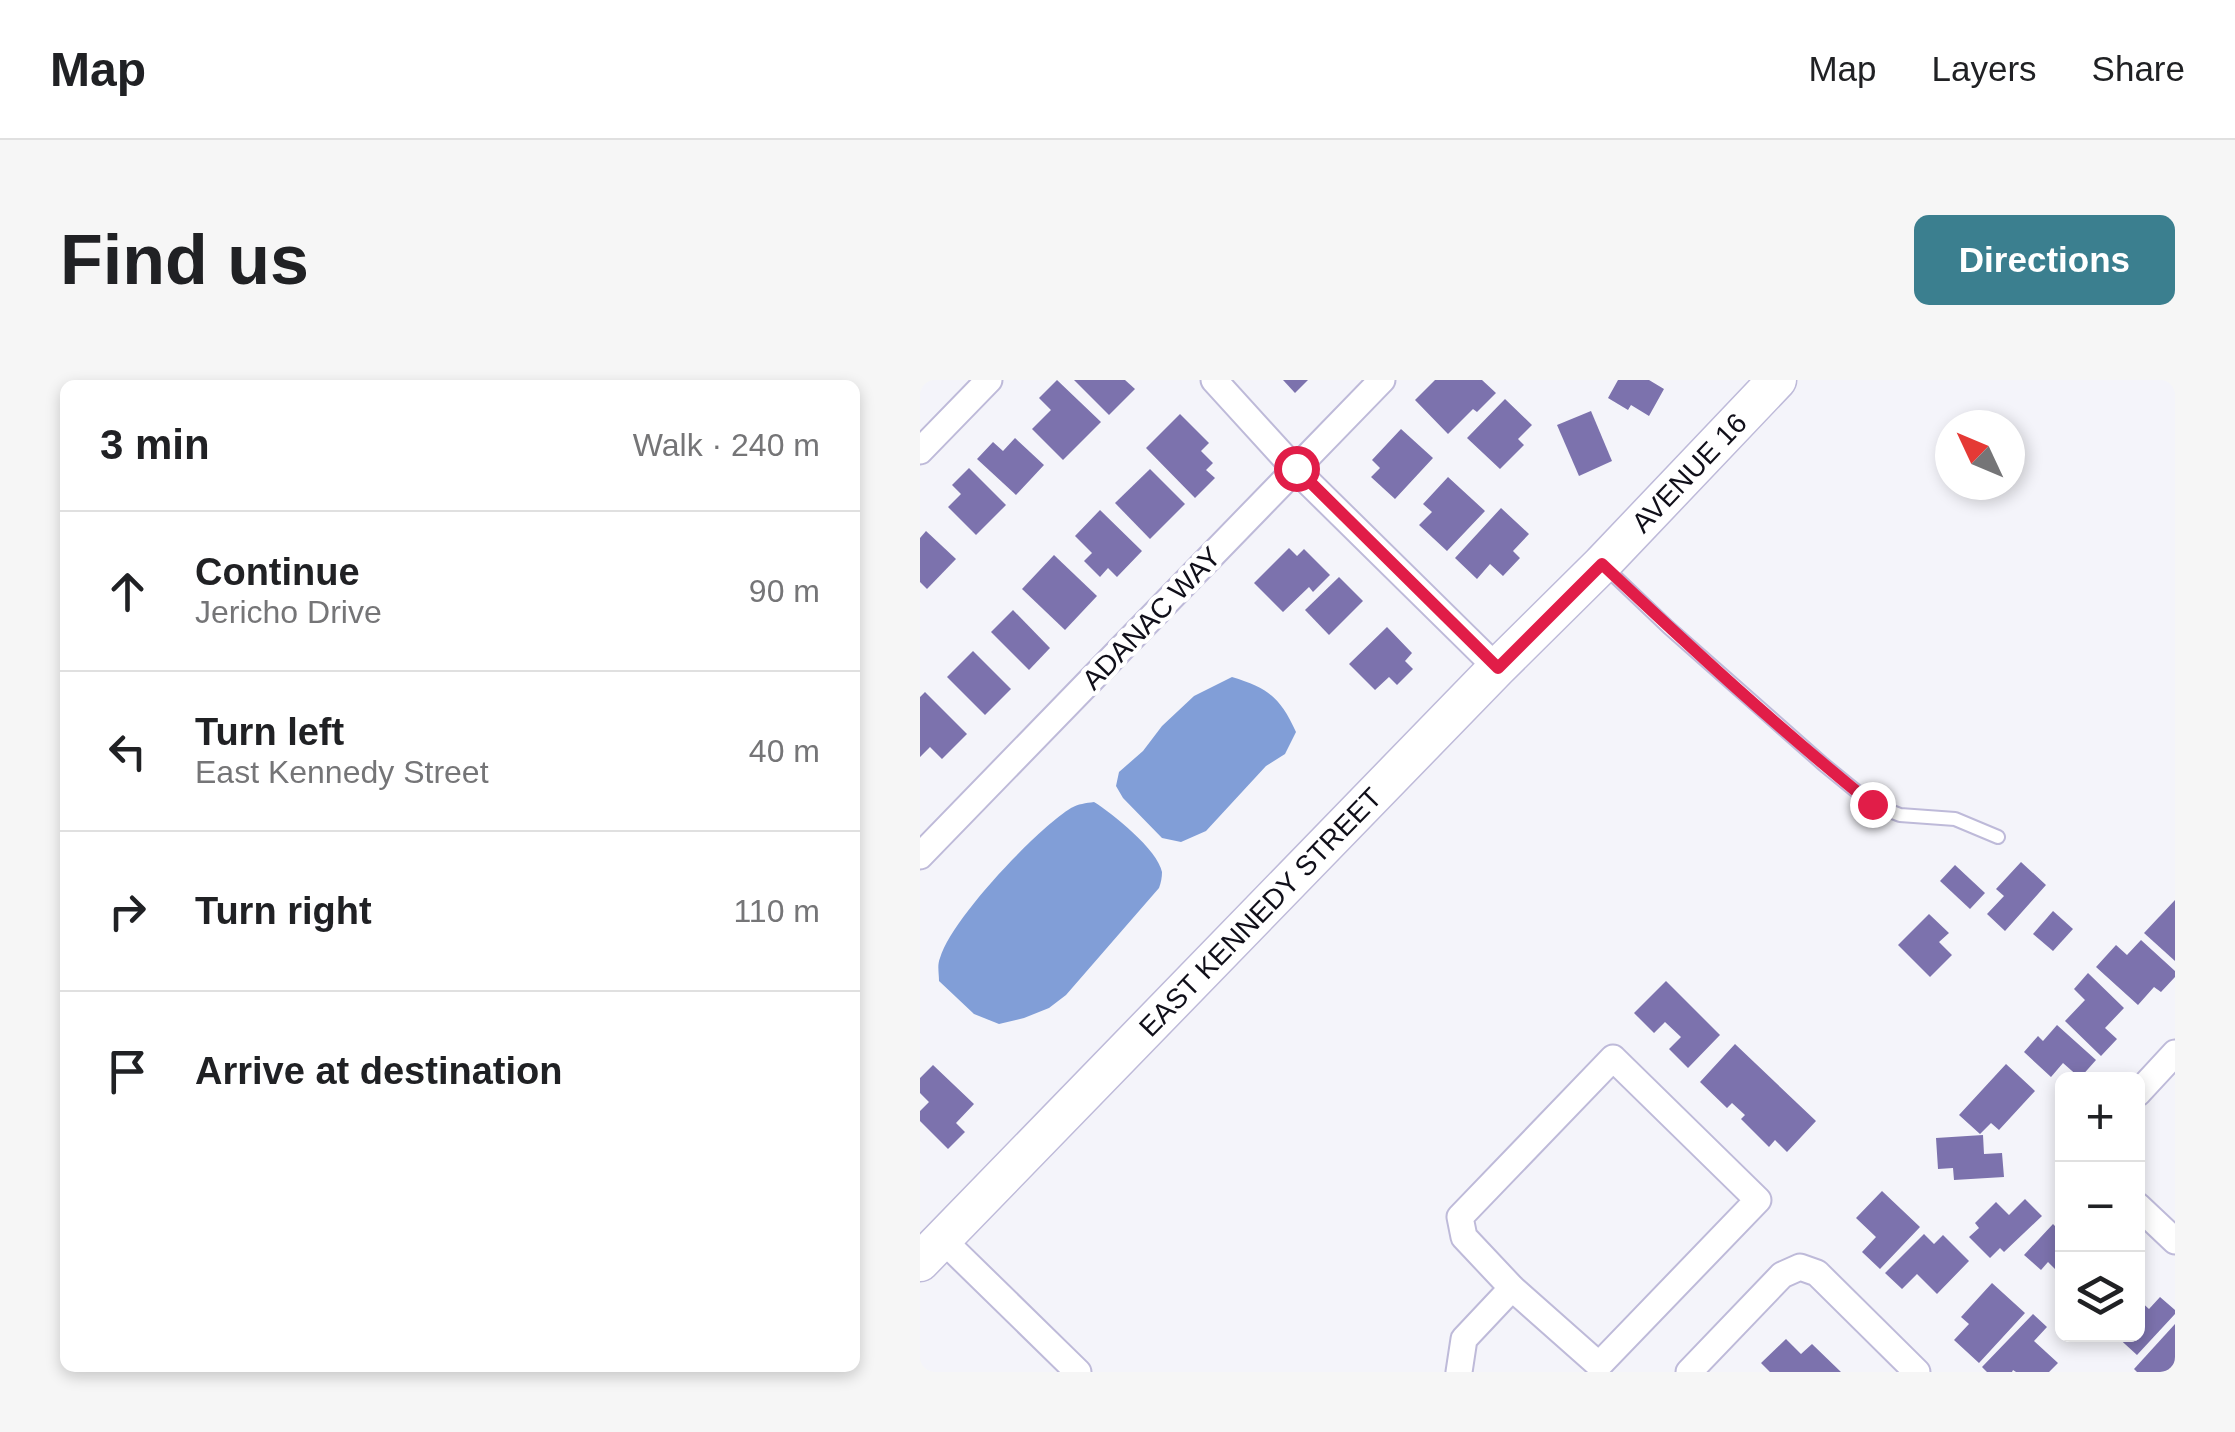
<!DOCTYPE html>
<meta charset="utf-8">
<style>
body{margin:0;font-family:Arial,sans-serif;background:#f6f6f6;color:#202124}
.controls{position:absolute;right:30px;bottom:30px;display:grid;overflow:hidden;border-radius:15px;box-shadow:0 5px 15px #0003}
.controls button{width:90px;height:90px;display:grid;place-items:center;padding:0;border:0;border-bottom:2px solid #e0e0e0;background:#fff;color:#202124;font:50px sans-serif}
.compass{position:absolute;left:1015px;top:30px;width:90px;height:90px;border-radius:50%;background:#fff;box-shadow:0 5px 15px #0003;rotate:314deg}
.stop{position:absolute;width:30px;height:30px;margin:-22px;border:8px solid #e11d48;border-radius:50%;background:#fff}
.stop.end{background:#e11d48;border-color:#fff;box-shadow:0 2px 10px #0008}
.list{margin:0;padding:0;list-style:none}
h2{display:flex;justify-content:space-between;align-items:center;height:130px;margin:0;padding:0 40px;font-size:42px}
h2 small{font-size:32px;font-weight:400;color:#757577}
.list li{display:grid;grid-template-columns:65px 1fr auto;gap:30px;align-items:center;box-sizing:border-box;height:160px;padding:0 40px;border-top:2px solid #e0e0e0}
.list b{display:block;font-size:38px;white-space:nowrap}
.list p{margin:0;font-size:32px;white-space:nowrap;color:#757577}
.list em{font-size:32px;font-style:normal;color:#757577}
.icon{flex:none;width:55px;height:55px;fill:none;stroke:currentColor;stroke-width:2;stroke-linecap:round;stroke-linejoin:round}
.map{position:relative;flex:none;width:1255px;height:992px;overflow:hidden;border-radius:15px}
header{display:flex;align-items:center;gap:60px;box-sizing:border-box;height:140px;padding:0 50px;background:#fff;border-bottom:2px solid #e0e0e0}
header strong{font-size:48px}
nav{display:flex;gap:55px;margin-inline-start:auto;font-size:35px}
.intro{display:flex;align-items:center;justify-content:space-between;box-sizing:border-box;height:240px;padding:0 60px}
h1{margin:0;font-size:70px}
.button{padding:25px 45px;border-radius:15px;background:#3b7f8f;color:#fff;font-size:35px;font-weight:700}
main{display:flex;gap:60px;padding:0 60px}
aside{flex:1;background:#fff;border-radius:15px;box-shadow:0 5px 15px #0003}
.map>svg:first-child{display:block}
.water{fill:#819ed7}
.building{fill:#7c72ad}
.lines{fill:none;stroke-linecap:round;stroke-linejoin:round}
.lane-casing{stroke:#bebad9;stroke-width:16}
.street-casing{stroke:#bebad9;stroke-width:29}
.secondary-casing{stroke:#bebad9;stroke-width:41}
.lane{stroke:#fff;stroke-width:12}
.street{stroke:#fff;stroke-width:25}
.secondary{stroke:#fff;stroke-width:38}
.route{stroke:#e11d48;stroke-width:12}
.labels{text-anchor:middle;stroke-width:9;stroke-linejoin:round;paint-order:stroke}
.street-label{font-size:28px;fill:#100f19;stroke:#fff}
</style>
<header>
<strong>Map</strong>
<nav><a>Map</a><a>Layers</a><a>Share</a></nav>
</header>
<div class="intro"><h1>Find us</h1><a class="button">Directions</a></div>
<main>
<aside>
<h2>3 min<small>Walk · 240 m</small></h2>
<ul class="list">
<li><svg class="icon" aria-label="ahead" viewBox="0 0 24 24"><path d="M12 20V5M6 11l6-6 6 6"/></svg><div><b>Continue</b><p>Jericho Drive</p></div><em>90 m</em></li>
<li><svg class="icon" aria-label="left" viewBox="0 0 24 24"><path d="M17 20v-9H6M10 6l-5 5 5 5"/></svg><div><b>Turn left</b><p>East Kennedy Street</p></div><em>40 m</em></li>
<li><svg class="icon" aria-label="right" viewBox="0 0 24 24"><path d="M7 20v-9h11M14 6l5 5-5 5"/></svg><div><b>Turn right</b></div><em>110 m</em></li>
<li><svg class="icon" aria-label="arrive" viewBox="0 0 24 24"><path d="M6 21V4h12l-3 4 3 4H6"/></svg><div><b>Arrive at destination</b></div></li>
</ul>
</aside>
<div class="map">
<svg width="1255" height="992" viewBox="0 0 1255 992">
<rect width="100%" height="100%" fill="#f4f4fa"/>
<g class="water">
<path d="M312,297C348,308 360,317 376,352L365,374L346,386L286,451L261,462L242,458L203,418L196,406L199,392L223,371L242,346L274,316Z"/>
<path d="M174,422C192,433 238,470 242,492C242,497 241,503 239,508L146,615L129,628L104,638L79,644L54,634L19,601C19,593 17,585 20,578C32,538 116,450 151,428C158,424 166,423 174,422Z"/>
</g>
<g class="building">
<path d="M137,0L181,42L143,80L112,49L131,30L119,18Z"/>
<path d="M154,0H205L215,9L189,35Z"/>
<path d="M363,0H388L375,13Z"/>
<path d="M515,0H562L576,13L557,32L553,29L528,54L495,20Z"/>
<path d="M698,0H729L744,9L729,36L711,25L708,30L688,18Z"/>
<path d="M585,19L612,45L598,59L604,65L580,89L547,58Z"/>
<path d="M671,31L692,81L659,96L637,45Z"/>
<path d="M260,34L289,63L281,71L293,83L286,90L295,98L275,118L226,68Z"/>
<path d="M481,49L513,78L475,119L451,97L460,88L452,80Z"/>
<path d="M95,58L124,85L96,115L57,79L73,62L83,71Z"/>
<path d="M49,88L86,125L56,155L28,127L41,114L32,105Z"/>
<path d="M230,89L265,124L230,159L195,123Z"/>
<path d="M528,97L565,131L527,171L499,145L512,132L503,124Z"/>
<path d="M581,128L609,154L593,171L600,178L583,196L570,184L557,199L535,178Z"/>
<path d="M180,130L222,171L197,197L188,188L180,197L164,181L172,173L155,156Z"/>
<path d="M6,151L36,179L7,209L0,202V158Z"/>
<path d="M369,168L377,176L384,169L410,195L393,212L389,207L363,232L334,203Z"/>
<path d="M134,175L177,216L145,250L102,209Z"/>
<path d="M419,197L443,221L409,255L385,230Z"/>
<path d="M93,230L130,268L109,290L71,252Z"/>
<path d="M467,247L492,273L485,281L493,289L477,305L469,297L455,310L429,284Z"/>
<path d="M53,271L91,309L65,335L27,297Z"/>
<path d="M5,312L47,354L22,379L10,367L0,377V317Z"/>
<path d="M1101,482L1126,505L1085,551L1067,534L1084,516L1076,509Z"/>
<path d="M1035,485L1065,513L1050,529L1020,501Z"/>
<path d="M1255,520V581L1224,553Z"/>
<path d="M1133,531L1153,549L1133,571L1113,554Z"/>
<path d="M1009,534L1029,553L1019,562L1032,575L1010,597L978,565Z"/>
<path d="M1221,560L1255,591V597L1241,612L1234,607L1218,625L1176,587L1196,565L1207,575Z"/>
<path d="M1168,593L1204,628L1185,648L1197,659L1181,676L1145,641L1165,620L1154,609Z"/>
<path d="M746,601L800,655L768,688L749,669L761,657L745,642L734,653L714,633Z"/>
<path d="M1137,645L1176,680L1160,698L1143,683L1131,697L1104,672L1118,656L1123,661Z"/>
<path d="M815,664L896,741L867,772L855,760L849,767L821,739L825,735L812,723L807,728L780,702Z"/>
<path d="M1086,684L1115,711L1079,750L1071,743L1060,754L1039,735Z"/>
<path d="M13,685L54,724L36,743L45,752L28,769L0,741V731L9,722L0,713V698Z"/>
<path d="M1063,755L1064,774L1082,773L1084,797L1034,800L1033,788L1018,789L1016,758Z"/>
<path d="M962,811L1000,847L960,889L942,872L956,857L936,838Z"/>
<path d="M1105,819L1122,836L1084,872L1080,868L1070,878L1049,857L1059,848L1055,843L1076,822L1089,835Z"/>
<path d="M1133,844L1142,853V896L1128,882L1121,890L1104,875Z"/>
<path d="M1004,854L1014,864L1023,855L1049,881L1017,914L997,894L982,909L965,893Z"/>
<path d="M1072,903L1105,933L1059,983L1034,960L1049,944L1041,937Z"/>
<path d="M1240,917L1255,930V934L1217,975L1194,954H1218V919L1229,929Z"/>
<path d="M1113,934L1127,947L1114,961L1138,983L1129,992H1096L1093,990L1092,992H1067L1062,987Z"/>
<path d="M1255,944V992H1217L1214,989Z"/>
<path d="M866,959L881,974L892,964L921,992H850L841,983Z"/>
</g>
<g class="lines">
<g class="lane-casing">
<path id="lane" d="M684,186L748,247L903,384L952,424L980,435L1035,439L1078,457"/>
</g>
<g class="street-casing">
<g id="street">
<path d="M294,0L375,89L577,288"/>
<path d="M0,71L69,0"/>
<path d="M0,476L462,0"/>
<path d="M693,678L838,820L679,985L592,908L544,857L540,837Z"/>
<path d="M1218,713L1255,673"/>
<path d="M1218,826L1255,861"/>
<path d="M22,859L158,992"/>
<path d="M539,992L544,959L592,908"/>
<path d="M769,992L862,895L880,887L897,893L997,992"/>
</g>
</g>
<g class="secondary-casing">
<g id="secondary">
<path id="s1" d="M0,882L577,288L682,184L857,0"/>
</g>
</g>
<use href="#lane" class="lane"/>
<use href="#street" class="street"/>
<use href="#secondary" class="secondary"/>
</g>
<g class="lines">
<path class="route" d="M376,88L578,288L682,184C770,267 858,348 952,424"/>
</g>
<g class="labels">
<g class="street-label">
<text dy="10" stroke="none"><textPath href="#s1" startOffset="1102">AVENUE 16</textPath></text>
<text transform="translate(231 238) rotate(-46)" y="10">ADANAC WAY</text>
<text dy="10" stroke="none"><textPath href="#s1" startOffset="488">EAST KENNEDY STREET</textPath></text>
</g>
</g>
</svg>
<div class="controls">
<button>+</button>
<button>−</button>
<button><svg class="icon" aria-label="layers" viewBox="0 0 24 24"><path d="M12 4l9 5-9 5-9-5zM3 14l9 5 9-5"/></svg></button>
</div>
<svg class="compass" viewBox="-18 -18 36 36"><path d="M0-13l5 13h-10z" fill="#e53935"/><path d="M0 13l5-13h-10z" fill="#757577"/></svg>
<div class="stop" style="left:376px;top:88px"></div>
<div class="stop end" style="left:952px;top:424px"></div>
</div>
</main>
